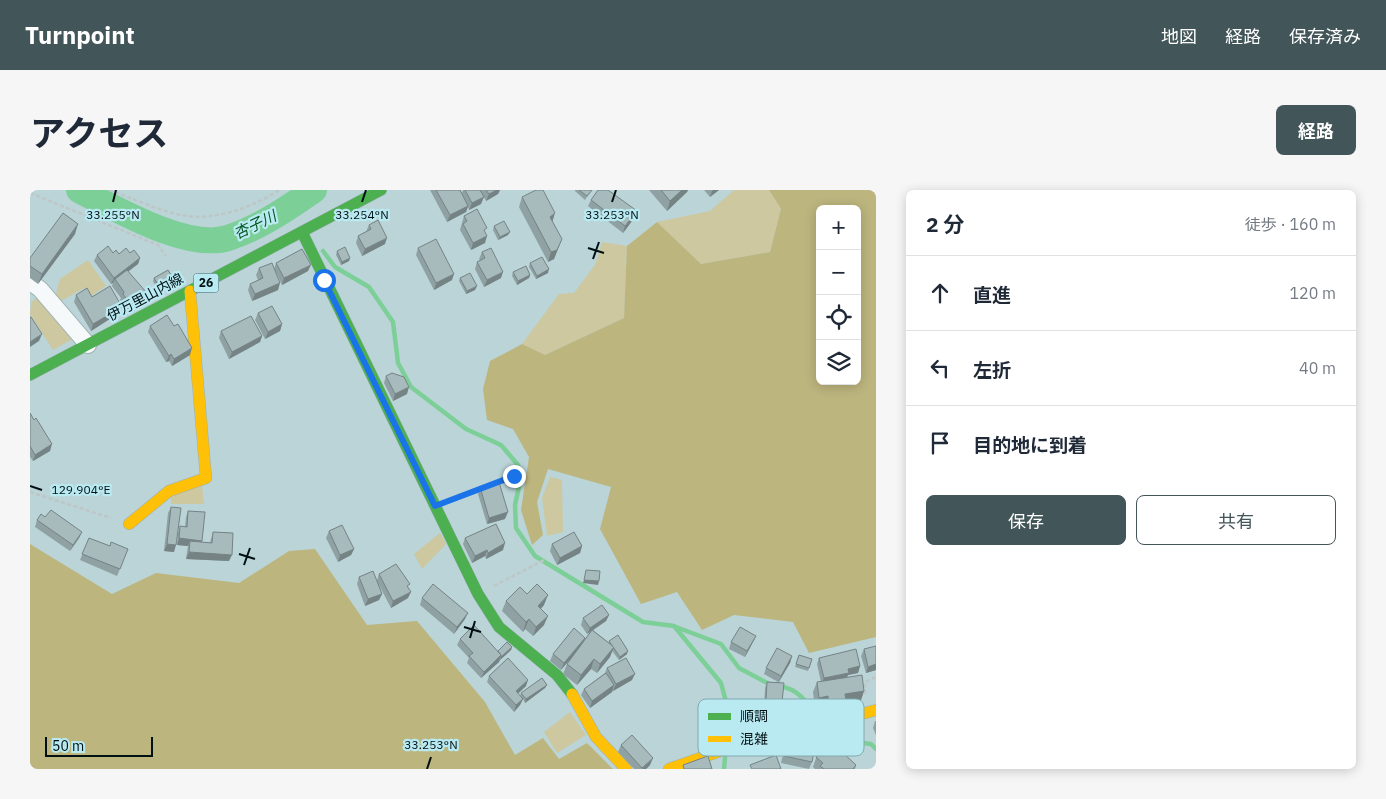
<!DOCTYPE html>
<html lang="ja">
<meta charset="utf-8">
<style>
body{margin:0;font-family:"IBM Plex Sans","Noto Sans JP",sans-serif;background:#f6f6f7;color:#1f2937}
.controls{position:absolute;right:15px;top:15px;display:grid;overflow:hidden;border-radius:8px;box-shadow:0 2px 12px #0003}
.controls button{width:45px;height:45px;display:grid;place-items:center;padding:0;border:0;border-bottom:1px solid #e0e1e3;background:#fff;color:#1f2937;font:25px sans-serif}
.scale{position:absolute;left:15px;bottom:12px;width:108px;box-sizing:border-box;padding-left:5px;border:2px solid #011013;border-top:0;font-size:14px;line-height:18px;white-space:nowrap;color:#011013;-webkit-text-stroke:4px #b9eaf2;paint-order:stroke}
.stop{position:absolute;width:15px;height:15px;margin:-11px;border:4px solid #1a73e8;border-radius:50%;background:#fff}
.stop.end{background:#1a73e8;border-color:#fff;box-shadow:0 1px 5px #0008}
.list{margin:0;padding:0;list-style:none}
h2{display:flex;justify-content:space-between;align-items:center;height:65px;margin:0;padding:0 20px;font-size:21px}
h2 small{font-size:16px;font-weight:400;color:#747a83}
.list li{display:grid;grid-template-columns:32px 1fr auto;gap:15px;align-items:center;box-sizing:border-box;height:75px;padding:0 20px;border-top:1px solid #e0e1e3}
.list b{display:block;font-size:19px;white-space:nowrap}
.list em{font-size:16px;font-style:normal;color:#747a83}
.actions{display:flex;gap:10px;padding:15px 20px}
.actions a{flex:1;padding:11px 0;border:1px solid #425558;border-radius:8px;text-align:center;font-size:18px;color:#425558}
.actions .main{background:#425558;color:#fff}
.icon{flex:none;width:28px;height:28px;fill:none;stroke:currentColor;stroke-width:2;stroke-linecap:round;stroke-linejoin:round}
.map{position:relative;flex:none;width:846px;height:579px;overflow:hidden;border-radius:8px}
header{display:flex;align-items:center;gap:30px;box-sizing:border-box;height:70px;padding:0 25px;background:#425558;color:#fff}
header strong{font-size:24px}
nav{display:flex;gap:28px;margin-inline-start:auto;font-size:18px}
.intro{display:flex;align-items:center;justify-content:space-between;box-sizing:border-box;height:120px;padding:0 30px}
h1{margin:0;font-size:35px}
.button{padding:12px 22px;border-radius:8px;background:#425558;color:#fff;font-size:18px;font-weight:700}
main{display:flex;gap:30px;padding:0 30px}
aside{flex:1;background:#fff;border-radius:8px;box-shadow:0 2px 12px #0003}
.map>svg:first-child{display:block}
.green{fill:#cdc89f}
.forest{fill:#bdb57e;fill-rule:evenodd}
.lines{fill:none;stroke-linecap:round;stroke-linejoin:round}
.stream{stroke:#7ccf96;stroke-width:4.5}
.river{stroke:#7ccf96;stroke-width:26}
.street-casing{stroke:#9cb0b4;stroke-width:18}
.fast-casing{stroke:#9cb0b4;stroke-width:12}
.slow-casing{stroke:#9cb0b4;stroke-width:12}
.path{stroke:#bec6c6;stroke-width:2.5;stroke-dasharray:4 2.5;stroke-linecap:butt}
.street{stroke:#f5f9f9;stroke-width:16}
.fast{stroke:#4caf50;stroke-width:11}
.slow{stroke:#ffc107;stroke-width:11}
.wall{fill:#90a1a3}
.shaded-wall{fill:#758384}
.building{fill:#a7bbbd;stroke:#758384}
.route{stroke:#1a73e8;stroke-width:6}
.ticks{fill:none;stroke:#011013;stroke-width:2}
.labels{text-anchor:middle;stroke-width:4.5;stroke-linejoin:round;paint-order:stroke}
.shield{fill:#b9eaf2;stroke:#385156;stroke-width:1}
.shield-label{font-size:12px;font-weight:bold;fill:#011013}
.street-label{font-size:14px;fill:#011013;stroke:#b9eaf2}
.water-label{font-size:15px;font-style:italic;fill:#045823;stroke:#b9eaf2}
.key{fill:#b9eaf2;stroke:#82a9af;stroke-width:1}
.key-label{font-size:14px;fill:#011013}
.ticks-label{font-size:12px;text-anchor:middle;fill:#011013;stroke:#b9eaf2;stroke-width:4.5;stroke-linejoin:round;paint-order:stroke}
</style>
<header>
<strong>Turnpoint</strong>
<nav><a>地図</a><a>経路</a><a>保存済み</a></nav>
</header>
<div class="intro"><h1>アクセス</h1><a class="button">経路</a></div>
<main>
<div class="map">
<svg width="846" height="579" viewBox="0 0 846 579">
<rect width="100%" height="100%" fill="#bad4d8"/>
<g class="green">
<path d="M704,0H739L751,19L740,62L671,74L627,32L680,21Z"/>
<path d="M572,52L597,56L594,128L515,165L492,154L529,104L544,103L565,75Z"/>
<path d="M58,70L76,96L61,106L54,98L31,111L26,104L30,89Z"/>
<path d="M8,106L44,148L23,160L0,124L1,113Z"/>
<path d="M520,287L532,290L533,342L517,346L512,308Z"/>
<path d="M172,296L174,314H141V305Z"/>
<path d="M410,343L416,354L392,379L384,364Z"/>
<path d="M540,522L556,545L527,563L514,542Z"/>
</g>
<g class="forest">
<path d="M739,0H846V447L779,463L763,432L704,425L672,440L647,402L611,414L570,339L581,297L518,279L507,312L513,345L502,355L491,320L499,267L483,239L457,230L453,199L460,171L492,154L515,165L594,128L597,56L627,32L671,74L740,62L751,19ZM790,19H827V191H790Z"/>
<path d="M0,354L82,404L126,383L209,393L259,361L285,359L337,435L387,431L455,512L485,565L513,548L529,569L557,553L583,579H0Z"/>
</g>
<g class="lines">
<g class="stream">
<path d="M293,61L305,77L339,97L363,132L368,173L381,197L436,239L471,255L488,275L490,292L485,315L486,338L505,366L613,432L644,436L691,493L699,523L697,550"/>
<path d="M646,437L691,454L709,478L741,495"/>
<path d="M749,496C771,499 779,516 790,533"/>
<path d="M811,546L819,551L841,554L846,559"/>
<path d="M694,579L695,568"/>
</g>
<path class="river" d="M49,0C85,18 157,61 198,48C229,38 258,18 284,0"/>
<g class="street-casing">
<path id="street" d="M0,92L10,99L58,155"/>
</g>
<g class="fast-casing">
<g id="fast">
<path d="M272,42L448,404L469,437L527,485L542,504"/>
<path d="M0,185L351,0"/>
</g>
</g>
<g class="slow-casing">
<g id="slow">
<path d="M99,334L139,301L176,288L160,101"/>
<path d="M542,504L566,547L596,579"/>
<path d="M639,579L702,557L811,538L820,527L846,520"/>
</g>
</g>
<g class="path">
<path d="M79,0C102,8 127,20 151,25C183,32 224,17 249,0"/>
<path d="M0,3L128,55L136,66"/>
<path d="M464,293L494,283"/>
<path d="M0,302L81,328"/>
<path d="M420,310L452,298"/>
<path d="M464,396L516,369"/>
<path d="M835,504V492L846,487"/>
</g>
<use href="#street" class="street"/>
<use href="#fast" class="fast"/>
<use href="#slow" class="slow"/>
</g>
<g class="wall">
<path d="M400,0H430L432,3L433,0H450L451,14L439,20L438,17L436,22L417,32Z"/>
<path d="M450,0H470L468,4L456,11Z"/>
<path d="M545,0H562L555,10L545,1Z"/>
<path d="M619,0H658L657,2L637,21Z"/>
<path d="M674,0H689L680,7Z"/>
<path d="M492,7L522,32L528,59L524,69L518,72L489,17Z"/>
<path d="M561,10L607,21L605,27L593,43L558,16Z"/>
<path d="M434,26L455,43V53L441,60L430,40Z"/>
<path d="M339,35L355,54L332,66L326,53L328,46L336,42Z"/>
<path d="M464,36L478,45L468,50L463,40Z"/>
<path d="M45,44L8,94L0,88V68Z"/>
<path d="M388,58L422,90L404,100L386,65Z"/>
<path d="M307,61L320,68L319,71L311,75L306,65Z"/>
<path d="M452,62L471,88L454,97L445,79L447,72L450,70L449,69Z"/>
<path d="M83,63H100L110,68L108,74L98,81L113,108L98,120L90,110L91,108L82,96L83,93L81,94L64,71L67,65Z"/>
<path d="M246,73L278,81L252,95L246,82L248,100L222,111L218,100L220,94L228,90L226,85L229,78L244,79Z"/>
<path d="M500,73L518,83L506,89L499,77Z"/>
<path d="M483,82L500,85L499,88L487,95L482,86Z"/>
<path d="M124,88L144,90L143,93L128,101L123,91Z"/>
<path d="M430,88L445,100L436,104L429,91Z"/>
<path d="M46,105L62,107L92,117L89,123L61,141L44,112Z"/>
<path d="M228,123L252,134L250,141L235,149L225,130Z"/>
<path d="M120,136L160,165L142,176L139,171L136,172L118,142Z"/>
<path d="M191,141L232,146L230,152L199,169L189,148Z"/>
<path d="M356,186L377,204L363,211L354,193Z"/>
<path d="M0,223L20,261L3,271L0,267Z"/>
<path d="M450,297L475,329L457,334L448,304Z"/>
<path d="M141,317L144,362L134,361L138,323Z"/>
<path d="M158,321L172,351L171,352L180,353L181,349L183,342L199,371L156,369L158,356L147,355L148,343L150,336L155,337L156,327Z"/>
<path d="M15,327L52,342L49,348L40,361L5,337L7,330Z"/>
<path d="M299,341L324,359L321,365L308,372L296,348Z"/>
<path d="M59,348L80,356L98,359L87,386L50,370Z"/>
<path d="M435,348L473,360L456,369L455,366L442,373L433,354Z"/>
<path d="M522,354L552,356L550,363L527,375L520,361Z"/>
<path d="M349,384L379,398L378,408L361,418L348,393L352,404L349,410L335,416L327,394L329,387L347,390Z"/>
<path d="M497,404L514,415L511,419L514,435L503,446L495,439L493,442L472,421L476,411Z"/>
<path d="M392,408L435,429L424,444L390,415Z"/>
<path d="M579,425L576,431L563,440L579,453V451L597,464L589,470L582,461L580,467L567,483L561,479L547,495L533,484L537,474L541,468L531,480L520,471L523,464L555,448L554,451L560,442L557,444L551,435L553,428Z"/>
<path d="M726,446L723,452L715,467L699,459L701,452Z"/>
<path d="M430,449L468,461L482,457L481,460L470,470L469,472L451,488L437,473L439,468L427,455Z"/>
<path d="M846,456V480L836,483L831,466L834,459Z"/>
<path d="M769,465L782,469L778,481L765,477Z"/>
<path d="M762,466L760,473L749,492L752,512L750,518H746L749,540L734,541L733,520L734,517L735,498L737,492H748L734,484L736,478Z"/>
<path d="M789,468L830,476L828,483L818,485L817,487L834,501L831,510L816,513L817,518L813,528L797,530L795,516L785,518L783,502L787,492H791L787,474Z"/>
<path d="M577,478L602,490L583,501V500L582,502L560,518L551,505L554,499L575,483Z"/>
<path d="M459,486L496,496L488,504L490,506L491,503L517,495L515,498L495,513L493,509L490,515L484,522L457,492Z"/>
<path d="M705,524L720,537L704,538L703,527Z"/>
<path d="M845,531H846V545L843,538Z"/>
<path d="M757,550L782,572L779,579L751,573L755,556Z"/>
<path d="M591,555L620,575L616,579H604L588,562Z"/>
<path d="M790,556L826,575L825,579H785L783,577Z"/>
</g>
<g class="shaded-wall">
<path d="M467,0H470L468,4L456,11L459,4Z"/>
<path d="M652,0H658L657,2L637,21L640,11Z"/>
<path d="M683,0H689L680,7L682,1Z"/>
<path d="M454,7L451,14L439,20L442,13Z"/>
<path d="M438,16L436,22L417,32L420,25Z"/>
<path d="M607,21L605,27L593,43L595,36Z"/>
<path d="M525,23L522,33L520,27Z"/>
<path d="M48,34L45,44L8,94L12,84Z"/>
<path d="M480,42L478,45L468,50L470,47Z"/>
<path d="M457,46L455,53L441,60L443,53Z"/>
<path d="M357,48L355,54L332,66L335,59Z"/>
<path d="M532,49L524,69L518,72L521,62Z"/>
<path d="M110,68L108,74L86,91L85,89L83,93L81,94L84,88Z"/>
<path d="M320,68L319,71L311,75L312,72Z"/>
<path d="M281,75L278,81L252,95L254,88Z"/>
<path d="M519,79L518,83L506,89L507,86Z"/>
<path d="M473,82L471,88L454,97L457,90Z"/>
<path d="M424,84L422,90L404,100L406,93Z"/>
<path d="M500,85L499,88L487,95L488,91Z"/>
<path d="M144,90L143,93L128,101L130,98Z"/>
<path d="M250,93L248,100L222,111L225,104Z"/>
<path d="M447,96L445,100L436,104L437,101Z"/>
<path d="M116,102L113,108L98,120L100,114Z"/>
<path d="M92,117L89,123L61,141L63,134Z"/>
<path d="M252,134L250,141L235,149L238,142Z"/>
<path d="M12,144L9,151L0,157V152Z"/>
<path d="M232,146L230,152L199,169L202,162Z"/>
<path d="M162,158L160,165L142,176L144,169Z"/>
<path d="M141,164L139,171L136,172L139,166Z"/>
<path d="M379,197L377,204L363,211L365,204Z"/>
<path d="M22,254L20,261L3,271L5,265Z"/>
<path d="M478,322L475,329L457,334L459,328Z"/>
<path d="M52,342L49,348L40,361L43,355Z"/>
<path d="M149,348L172,351L169,358L160,351L158,356L147,355Z"/>
<path d="M475,353L473,360L456,369L458,363Z"/>
<path d="M137,354L146,355L144,362L134,361Z"/>
<path d="M552,356L550,363L527,375L530,368Z"/>
<path d="M324,359L321,365L308,372L310,365Z"/>
<path d="M457,360L455,366L442,373L445,366Z"/>
<path d="M159,362L202,365L199,371L156,369Z"/>
<path d="M554,390L569,391L568,395L553,393Z"/>
<path d="M381,402L378,408L361,418L363,411Z"/>
<path d="M352,404L349,410L335,416L338,409Z"/>
<path d="M518,405L514,415L504,425L508,416Z"/>
<path d="M438,423L435,429L424,444L427,437Z"/>
<path d="M579,425L576,431L557,444L560,438Z"/>
<path d="M518,426L514,435L503,446L506,437Z"/>
<path d="M499,429L495,439L493,442L496,432Z"/>
<path d="M726,446L723,452L715,467L717,461Z"/>
<path d="M555,448L553,454L531,480L534,473Z"/>
<path d="M482,457L481,460L470,470L471,467Z"/>
<path d="M584,457L580,467L567,483L570,474Z"/>
<path d="M598,461L597,464L589,470L590,467Z"/>
<path d="M471,465L469,472L451,488L454,482Z"/>
<path d="M762,466L760,473L748,493L751,486Z"/>
<path d="M564,469L561,479L547,495L551,485Z"/>
<path d="M846,474V480L836,483L838,477Z"/>
<path d="M830,476L828,483L818,485L816,489L791,495L794,488L818,479Z"/>
<path d="M605,484L602,490L583,501L586,494Z"/>
<path d="M498,490L496,496L483,508L486,501Z"/>
<path d="M517,495L515,498L495,513L496,509Z"/>
<path d="M584,495L582,502L560,518L562,511Z"/>
<path d="M834,501L831,510L811,513L815,504Z"/>
<path d="M798,506L795,516L785,518L789,508Z"/>
<path d="M493,509L490,515L484,522L486,515Z"/>
<path d="M736,510L752,512L750,518L735,517V513L733,517Z"/>
<path d="M817,518L813,528L797,530L800,521Z"/>
<path d="M751,533L749,540L734,541L736,534Z"/>
<path d="M705,534H721L720,537L704,538Z"/>
<path d="M623,568L620,575L616,579H612Z"/>
</g>
<g class="building">
<path d="M406,0H430L438,16L420,25Z"/>
<path d="M435,0H450L454,7L442,13Z"/>
<path d="M456,0H467L459,4Z"/>
<path d="M506,0H513L525,23L520,27L532,49L527,60L521,62L492,7Z"/>
<path d="M549,0H562L557,6Z"/>
<path d="M568,0H578L607,21L595,36L561,10Z"/>
<path d="M631,0H652L640,11Z"/>
<path d="M447,19L457,38L454,40L457,46L443,53L433,34L437,31L434,26Z"/>
<path d="M33,23L48,34L12,84L0,76V68Z"/>
<path d="M348,30L357,48L335,59L328,46L341,39L339,35Z"/>
<path d="M474,31L480,42L470,47L464,36Z"/>
<path d="M406,49L424,84L406,93L388,58Z"/>
<path d="M78,56L83,63L86,60L89,64L96,58L100,63L104,60L110,68L84,88L67,65Z"/>
<path d="M315,57L320,68L312,72L307,61Z"/>
<path d="M461,58L473,82L457,90L447,72L455,68L452,62Z"/>
<path d="M272,59L281,75L254,88L246,73Z"/>
<path d="M512,67L519,79L507,86L500,73Z"/>
<path d="M242,73L250,93L225,104L220,94L233,88L229,78Z"/>
<path d="M496,76L500,85L488,91L483,82Z"/>
<path d="M97,80L116,102L100,114L93,104L94,102L85,89Z"/>
<path d="M138,80L144,90L130,98L124,88Z"/>
<path d="M440,83L447,96L437,101L430,88Z"/>
<path d="M80,96L92,117L63,134L46,105L57,98L62,107Z"/>
<path d="M242,116L252,134L238,142L228,123Z"/>
<path d="M137,125L144,136L148,134L162,158L144,169L141,164L139,166L120,136Z"/>
<path d="M221,126L232,146L202,162L191,141Z"/>
<path d="M0,127H1L12,144L0,152Z"/>
<path d="M362,183L374,187L379,197L365,204L356,186Z"/>
<path d="M0,223L4,230L6,228L22,254L5,265L0,256Z"/>
<path d="M469,292L478,322L459,328L450,297Z"/>
<path d="M141,317L151,318L146,355L137,354Z"/>
<path d="M21,320L52,342L43,355L7,330L11,324L15,327Z"/>
<path d="M158,321L175,322L172,351L149,348L150,336L157,337Z"/>
<path d="M466,334L475,353L458,363L457,360L445,366L435,348Z"/>
<path d="M312,335L324,359L310,365L299,341Z"/>
<path d="M183,342L203,343L202,365L159,362L160,351L182,353Z"/>
<path d="M544,342L552,356L530,368L522,354Z"/>
<path d="M59,348L80,356L81,352L98,359L90,379L52,364Z"/>
<path d="M366,374L380,394L377,396L381,402L363,411L349,384Z"/>
<path d="M556,380L570,381L569,391L554,390Z"/>
<path d="M343,381L352,404L338,409L329,387Z"/>
<path d="M403,394L438,423L427,437L392,408Z"/>
<path d="M507,394L518,405L508,416L518,426L506,437L499,429L496,432L476,411L490,397L497,404Z"/>
<path d="M572,415L579,425L560,438L553,428Z"/>
<path d="M444,435L471,465L454,482L439,466L443,463L430,449Z"/>
<path d="M710,437L726,446L717,461L701,452Z"/>
<path d="M544,438L555,448L534,473L523,464Z"/>
<path d="M562,440L584,457L570,474L564,469L551,485L537,474Z"/>
<path d="M588,445L598,461L590,467L579,451Z"/>
<path d="M477,452L482,457L471,467V465L468,461Z"/>
<path d="M846,456V474L838,477L834,459Z"/>
<path d="M747,458L762,466L751,486L736,478Z"/>
<path d="M826,459L830,476L818,479L819,483L794,488L789,468Z"/>
<path d="M769,465L782,469L779,478L766,474Z"/>
<path d="M478,468L498,490L486,501L493,509L486,515L459,486Z"/>
<path d="M596,468L605,484L586,494L577,478Z"/>
<path d="M576,483L584,495L562,511L554,499Z"/>
<path d="M832,485L834,501L815,504L817,518L800,521L798,506L789,508L787,492Z"/>
<path d="M512,488L517,495L496,509L491,503Z"/>
<path d="M737,492L754,493L752,512L736,510Z"/>
<path d="M602,545L623,568L612,578L591,555Z"/>
<path d="M797,548L826,575L823,579H794L790,576L793,573L786,567L790,556Z"/>
<path d="M757,550L785,556L782,572L754,566Z"/>
<path d="M746,565L751,579H722L720,575Z"/>
<path d="M678,566L682,579H654L653,575Z"/>
</g>
<g class="lines">
<path class="route" d="M294,90L405,316L484,286"/>
</g>
<path class="ticks" d="M83,12L86,0M332,12L336,0M582,12L586,0M558,58L574,63M563,69L569,52M0,296L12,300M209,364L225,369M214,375L220,358M434,437L451,442M440,448L445,431M397,579L401,567"/>
<g class="labels">
<rect class="shield" x="163.5" y="83.5" width="25" height="19" rx="4"/>
<g class="shield-label">
<text x="176" y="97">26</text>
</g>
<g class="street-label">
<text transform="translate(115 107) rotate(-28)" y="5">伊万里山内線</text>
</g>
<g class="water-label">
<text transform="translate(225 35) rotate(-26)" y="5">杏子川</text>
</g>
</g>
<rect x="668" y="509" width="166" height="57" rx="8" class="key"/>
<rect x="678" y="523" width="23" height="7" fill="#4caf50"/>
<rect x="678" y="546" width="23" height="6" fill="#ffc107"/>
<g class="key-label">
<text x="710" y="531">順調</text>
<text x="710" y="554">混雑</text>
</g>
<g class="ticks-label">
<text x="83" y="29">33.255°N</text>
<text x="332" y="29">33.254°N</text>
<text x="582" y="29">33.253°N</text>
<text x="51" y="304">129.904°E</text>
<text x="401" y="559">33.253°N</text>
</g>
</svg>
<div class="controls">
<button>+</button>
<button>−</button>
<button><svg class="icon" aria-label="locate" viewBox="0 0 24 24"><circle cx="12" cy="12" r="6"/><path d="M12 2v4M12 18v4M2 12h4M18 12h4"/></svg></button>
<button><svg class="icon" aria-label="layers" viewBox="0 0 24 24"><path d="M12 4l9 5-9 5-9-5zM3 14l9 5 9-5"/></svg></button>
</div>
<div class="scale">50 m</div>
<div class="stop" style="left:294px;top:90px"></div>
<div class="stop end" style="left:484px;top:286px"></div>
</div>
<aside>
<h2>2 分<small>徒歩 · 160 m</small></h2>
<ul class="list">
<li><svg class="icon" aria-label="ahead" viewBox="0 0 24 24"><path d="M12 20V5M6 11l6-6 6 6"/></svg><div><b>直進</b></div><em>120 m</em></li>
<li><svg class="icon" aria-label="left" viewBox="0 0 24 24"><path d="M17 20v-9H6M10 6l-5 5 5 5"/></svg><div><b>左折</b></div><em>40 m</em></li>
<li><svg class="icon" aria-label="arrive" viewBox="0 0 24 24"><path d="M6 21V4h12l-3 4 3 4H6"/></svg><div><b>目的地に到着</b></div></li>
</ul>
<div class="actions"><a class="main">保存</a><a>共有</a></div>
</aside>
</main>
